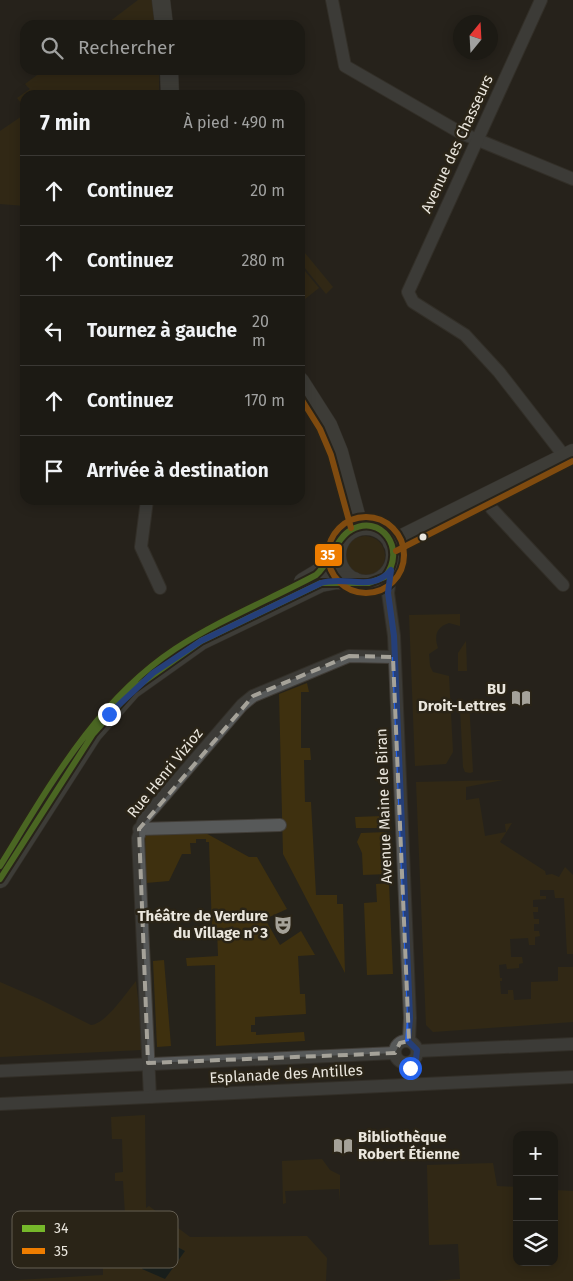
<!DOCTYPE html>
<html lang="fr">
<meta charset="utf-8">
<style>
body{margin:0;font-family:"Fira Sans",sans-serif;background:#292722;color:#f1f3f6}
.controls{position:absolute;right:15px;bottom:15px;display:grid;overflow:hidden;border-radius:10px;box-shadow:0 2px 12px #0003}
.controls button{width:45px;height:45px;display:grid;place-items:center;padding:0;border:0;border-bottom:1px solid #3a3834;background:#1c1a14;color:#f1f3f6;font:25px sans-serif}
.compass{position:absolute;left:453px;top:15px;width:45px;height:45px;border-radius:50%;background:#1c1a14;box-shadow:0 2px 12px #0003;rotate:18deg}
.stop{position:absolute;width:15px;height:15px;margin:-11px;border:4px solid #2563eb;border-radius:50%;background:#fff}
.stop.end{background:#2563eb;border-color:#fff;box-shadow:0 1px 5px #0008}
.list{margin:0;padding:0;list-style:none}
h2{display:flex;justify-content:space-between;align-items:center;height:65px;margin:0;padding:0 20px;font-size:21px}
h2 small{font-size:16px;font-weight:400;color:#a0a1a0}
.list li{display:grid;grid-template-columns:32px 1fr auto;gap:15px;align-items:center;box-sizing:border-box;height:70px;padding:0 20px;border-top:1px solid #3a3834}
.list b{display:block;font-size:19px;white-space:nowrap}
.list em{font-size:16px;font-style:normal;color:#a0a1a0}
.icon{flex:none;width:28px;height:28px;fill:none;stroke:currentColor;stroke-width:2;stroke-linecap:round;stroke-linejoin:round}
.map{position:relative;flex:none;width:573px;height:1281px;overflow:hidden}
.search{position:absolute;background:#1c1a14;box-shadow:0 2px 12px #0003;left:20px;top:20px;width:285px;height:55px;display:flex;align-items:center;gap:12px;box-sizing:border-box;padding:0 18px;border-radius:15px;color:#a0a1a0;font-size:19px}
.panel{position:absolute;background:#1c1a14;box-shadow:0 2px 12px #0003;left:20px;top:90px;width:285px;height:415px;border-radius:15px}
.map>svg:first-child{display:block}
.green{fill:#3e300f}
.water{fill:#07191c}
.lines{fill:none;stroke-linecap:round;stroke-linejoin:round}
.street-casing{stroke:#413d37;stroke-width:14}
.secondary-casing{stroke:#413d37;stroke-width:19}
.street{stroke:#575959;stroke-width:12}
.secondary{stroke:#595b5a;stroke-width:18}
.bus-1-casing{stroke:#2a2417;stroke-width:10}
.bus-2-casing{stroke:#2a2417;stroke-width:10}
.bus-1{stroke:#76b82a;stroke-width:6}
.bus-2{stroke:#ee7d00;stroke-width:6}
.route{stroke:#2563eb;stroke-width:6}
.marked{fill:none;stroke:#a5a299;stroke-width:4;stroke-dasharray:10 6;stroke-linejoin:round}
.bus-dot{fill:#eae6dd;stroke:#2a2417;stroke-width:2}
.labels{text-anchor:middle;stroke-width:5;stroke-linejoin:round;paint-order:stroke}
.street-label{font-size:15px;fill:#eae6dd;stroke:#2a2417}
.poi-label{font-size:15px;font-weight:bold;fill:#eae6dd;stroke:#2a2417;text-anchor:end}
.key{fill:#2a2417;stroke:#645e52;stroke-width:1}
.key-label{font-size:14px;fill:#eae6dd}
.line-badge{stroke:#2a2417;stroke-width:2}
.badge-label{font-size:14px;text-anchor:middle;font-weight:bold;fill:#fff}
</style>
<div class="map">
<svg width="573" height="1281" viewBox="0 0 573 1281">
<rect width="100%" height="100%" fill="#26231b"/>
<g class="green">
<path d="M138,0H152L156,25H105Z"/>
<path d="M44,70H159V95H25V108L17,98L30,89L25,84Z"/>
<path d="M25,114V206L0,204V131Z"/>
<path d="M300,247L333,287L326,294L300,262Z"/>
<path d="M300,265L319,288L300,303Z"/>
<circle cx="365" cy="556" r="20"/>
<path d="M460,614V626L449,623C436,627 434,636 438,648L429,654L430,666L433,672L449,676L453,752L446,764L415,766L409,615Z"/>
<path d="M466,641L467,671H458V653Z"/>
<path d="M307,683L309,692H301V748H310L311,760H304L305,802H311L316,895H337V904H343L345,973L283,854L279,694Z"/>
<path d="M469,701L473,772L470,773L465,772L463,767L460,708H466Z"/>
<path d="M503,780L466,787V800L479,798L485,836L506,832L505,824L512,823L500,842L545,871L546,875L552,874L559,877L565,867L573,875V954H567L564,898H555L554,890H540V896H546V899L533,900V907H538V912H533L534,919H539V924H534V931H539L540,936L535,937V945H529L528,938L510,939L511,957H522L523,963L519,964V968L507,969L506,964L499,965L500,978H502V981H500L501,994H508V990H513L514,1000L531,999V982L558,981V967H573V1022L433,1032L426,1025L416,782Z"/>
<path d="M382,816V828H356L355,817Z"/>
<path d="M202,831L249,857H257L287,909L265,919L280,945L301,931L315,955L298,956L300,994H305L306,1014L255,1017V1025H251V1032H256V1035L304,1032L305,1041L216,1046L215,965L187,966L186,958L218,956L217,929H212L209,842H206V839H196V843H190L191,854H182L169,881L146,883L145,834Z"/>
<path d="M387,832L388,874L363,875L362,853L357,842L361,833Z"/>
<path d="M389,883L393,974L367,975L364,903L377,902L376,884Z"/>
<path d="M164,960L171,1046L157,1047L153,961Z"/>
<path d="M136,981L143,1043L141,1050L0,1057V982L39,999L91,1025C106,1024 126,993 136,981Z"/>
<path d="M145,1115L146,1208L149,1206L190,1237L307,1236L327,1258L326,1281H0L103,1275V1247L132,1246V1214H125L123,1181H115V1173L123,1172L122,1139H112L111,1117Z"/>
<path d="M322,1159L330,1170L340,1175V1201L339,1189L285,1191L286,1203L283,1204L282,1161Z"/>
<path d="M493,1163L497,1186L517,1187V1262H554V1190L573,1191V1281H433L460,1279L458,1244L429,1245L427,1165Z"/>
</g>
<path class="water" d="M162,1239L185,1251L165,1279L142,1269L152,1248Z"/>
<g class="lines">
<g class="street-casing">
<g id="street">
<path d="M332,0L345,66L461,133L573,179"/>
<path d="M541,0L408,292L413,302L465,335L499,372L565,457"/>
<path d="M485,497L492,509L563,585"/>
<path d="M147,500L141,547L160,588"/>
<path d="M391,570L388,593L394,636L410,1018L409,1041"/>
<path d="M139,829L280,825"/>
<circle cx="406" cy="1052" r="11"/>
<path d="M417,1051L573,1044"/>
<path d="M0,1071L395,1053"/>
<path d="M150,1097L138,838L144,819L242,705L253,696L349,656L393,657"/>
<path d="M0,1104L573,1077"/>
</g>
</g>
<g class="secondary-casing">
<g id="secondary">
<path d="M161,0L164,25"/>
<path d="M169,70L170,95"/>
<path d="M300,381L328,425L339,452L359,526"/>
<circle cx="366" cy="555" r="29"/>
<path d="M392,543L573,453"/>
<path d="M303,582L323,570L337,551"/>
<path d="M0,879L93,734L132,690L201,641L321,583L337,580L354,581"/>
</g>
</g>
<use href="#street" class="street"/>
<use href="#secondary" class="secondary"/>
<g class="bus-1-casing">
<path id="bus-1" d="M0,866C49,787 95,702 175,649C219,620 269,600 316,575C330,563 337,537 351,530C381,513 407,549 385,577L369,583H321L201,641L132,690L93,734L0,879"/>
</g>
<g class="bus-2-casing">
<g id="bus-2">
<path d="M300,397L320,429L331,455L351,528"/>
<circle cx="366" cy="555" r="38"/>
<path d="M396,551L573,461"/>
</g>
</g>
<use href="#bus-1" class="bus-1"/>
<use href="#bus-2" class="bus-2"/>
</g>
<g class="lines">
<path class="route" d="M109,714L153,673L201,641L321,583C347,575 372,593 391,570L388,593L394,636L410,1018L408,1041L417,1050L416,1059L410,1063V1068"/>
</g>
<path d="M0 0H573V1281H0ZM349,656L393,657L409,1041L400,1043L395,1053L148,1063L139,829L253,696Z" fill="#26231b" fill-opacity=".55" fill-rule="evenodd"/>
<path class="marked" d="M349,656L393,657L409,1041L400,1043L395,1053L148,1063L139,829L253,696Z"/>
<defs>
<g id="library-bare" transform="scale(1.5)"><path d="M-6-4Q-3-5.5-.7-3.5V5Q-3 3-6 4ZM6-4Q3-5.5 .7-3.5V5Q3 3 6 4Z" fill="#a5a299" stroke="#2a2417" stroke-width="2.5" paint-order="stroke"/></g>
<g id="theatre-bare" transform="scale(1.5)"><path d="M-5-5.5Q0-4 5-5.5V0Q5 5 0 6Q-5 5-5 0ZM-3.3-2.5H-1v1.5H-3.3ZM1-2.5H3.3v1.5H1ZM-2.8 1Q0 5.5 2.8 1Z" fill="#a5a299" stroke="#2a2417" stroke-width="2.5" paint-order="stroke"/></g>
</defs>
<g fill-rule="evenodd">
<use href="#library-bare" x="521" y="698"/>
<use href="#theatre-bare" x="283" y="925"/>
<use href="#library-bare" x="343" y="1146"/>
</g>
<circle class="bus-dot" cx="423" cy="537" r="4.5"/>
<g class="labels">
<g class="street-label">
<text transform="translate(457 144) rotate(-65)" y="5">Avenue des Chasseurs</text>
<text transform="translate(165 773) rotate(-51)" y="5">Rue Henri Vizioz</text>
<text transform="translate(384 806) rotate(-92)" y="5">Avenue Maine de Biran</text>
<text transform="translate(286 1074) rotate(-3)" y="5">Esplanade des Antilles</text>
</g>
<g class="poi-label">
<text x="506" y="694">BU<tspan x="506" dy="17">Droit-Lettres</tspan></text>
<text x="268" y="921">Théâtre de Verdure<tspan x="268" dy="17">du Village n°3</tspan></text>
<text x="358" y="1142" text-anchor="start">Bibliothèque<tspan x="358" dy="17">Robert Étienne</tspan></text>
</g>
</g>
<rect x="12" y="1211" width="166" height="57" rx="8" class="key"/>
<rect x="22" y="1225" width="23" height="7" fill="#76b82a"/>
<rect x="22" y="1248" width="23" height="6" fill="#ee7d00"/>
<g class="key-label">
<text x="54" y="1233">34</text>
<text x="54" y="1256">35</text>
</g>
<rect class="line-badge" x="314" y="543" width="29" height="24" rx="5" fill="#ee7d00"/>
<g class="badge-label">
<text x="328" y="560">35</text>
</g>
</svg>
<div class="controls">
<button>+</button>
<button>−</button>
<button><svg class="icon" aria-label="layers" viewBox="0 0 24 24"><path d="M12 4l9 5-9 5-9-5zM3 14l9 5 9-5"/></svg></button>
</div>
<svg class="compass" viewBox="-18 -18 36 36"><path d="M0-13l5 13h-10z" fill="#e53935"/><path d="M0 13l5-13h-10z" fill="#a0a1a0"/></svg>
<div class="stop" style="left:410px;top:1068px"></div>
<div class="stop end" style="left:109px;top:714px"></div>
<div class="search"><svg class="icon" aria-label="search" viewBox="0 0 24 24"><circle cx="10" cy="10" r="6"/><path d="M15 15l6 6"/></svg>Rechercher</div>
<section class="panel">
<h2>7 min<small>À pied · 490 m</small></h2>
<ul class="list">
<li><svg class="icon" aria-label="ahead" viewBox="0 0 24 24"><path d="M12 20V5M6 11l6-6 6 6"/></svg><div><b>Continuez</b></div><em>20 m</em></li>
<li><svg class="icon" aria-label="ahead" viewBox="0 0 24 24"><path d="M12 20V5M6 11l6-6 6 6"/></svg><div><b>Continuez</b></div><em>280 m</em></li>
<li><svg class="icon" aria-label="left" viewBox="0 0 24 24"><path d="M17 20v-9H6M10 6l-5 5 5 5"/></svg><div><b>Tournez à gauche</b></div><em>20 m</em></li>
<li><svg class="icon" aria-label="ahead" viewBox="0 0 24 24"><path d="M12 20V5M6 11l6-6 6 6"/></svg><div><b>Continuez</b></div><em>170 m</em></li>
<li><svg class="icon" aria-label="arrive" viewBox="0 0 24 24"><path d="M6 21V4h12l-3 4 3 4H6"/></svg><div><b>Arrivée à destination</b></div></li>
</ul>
</section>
</div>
